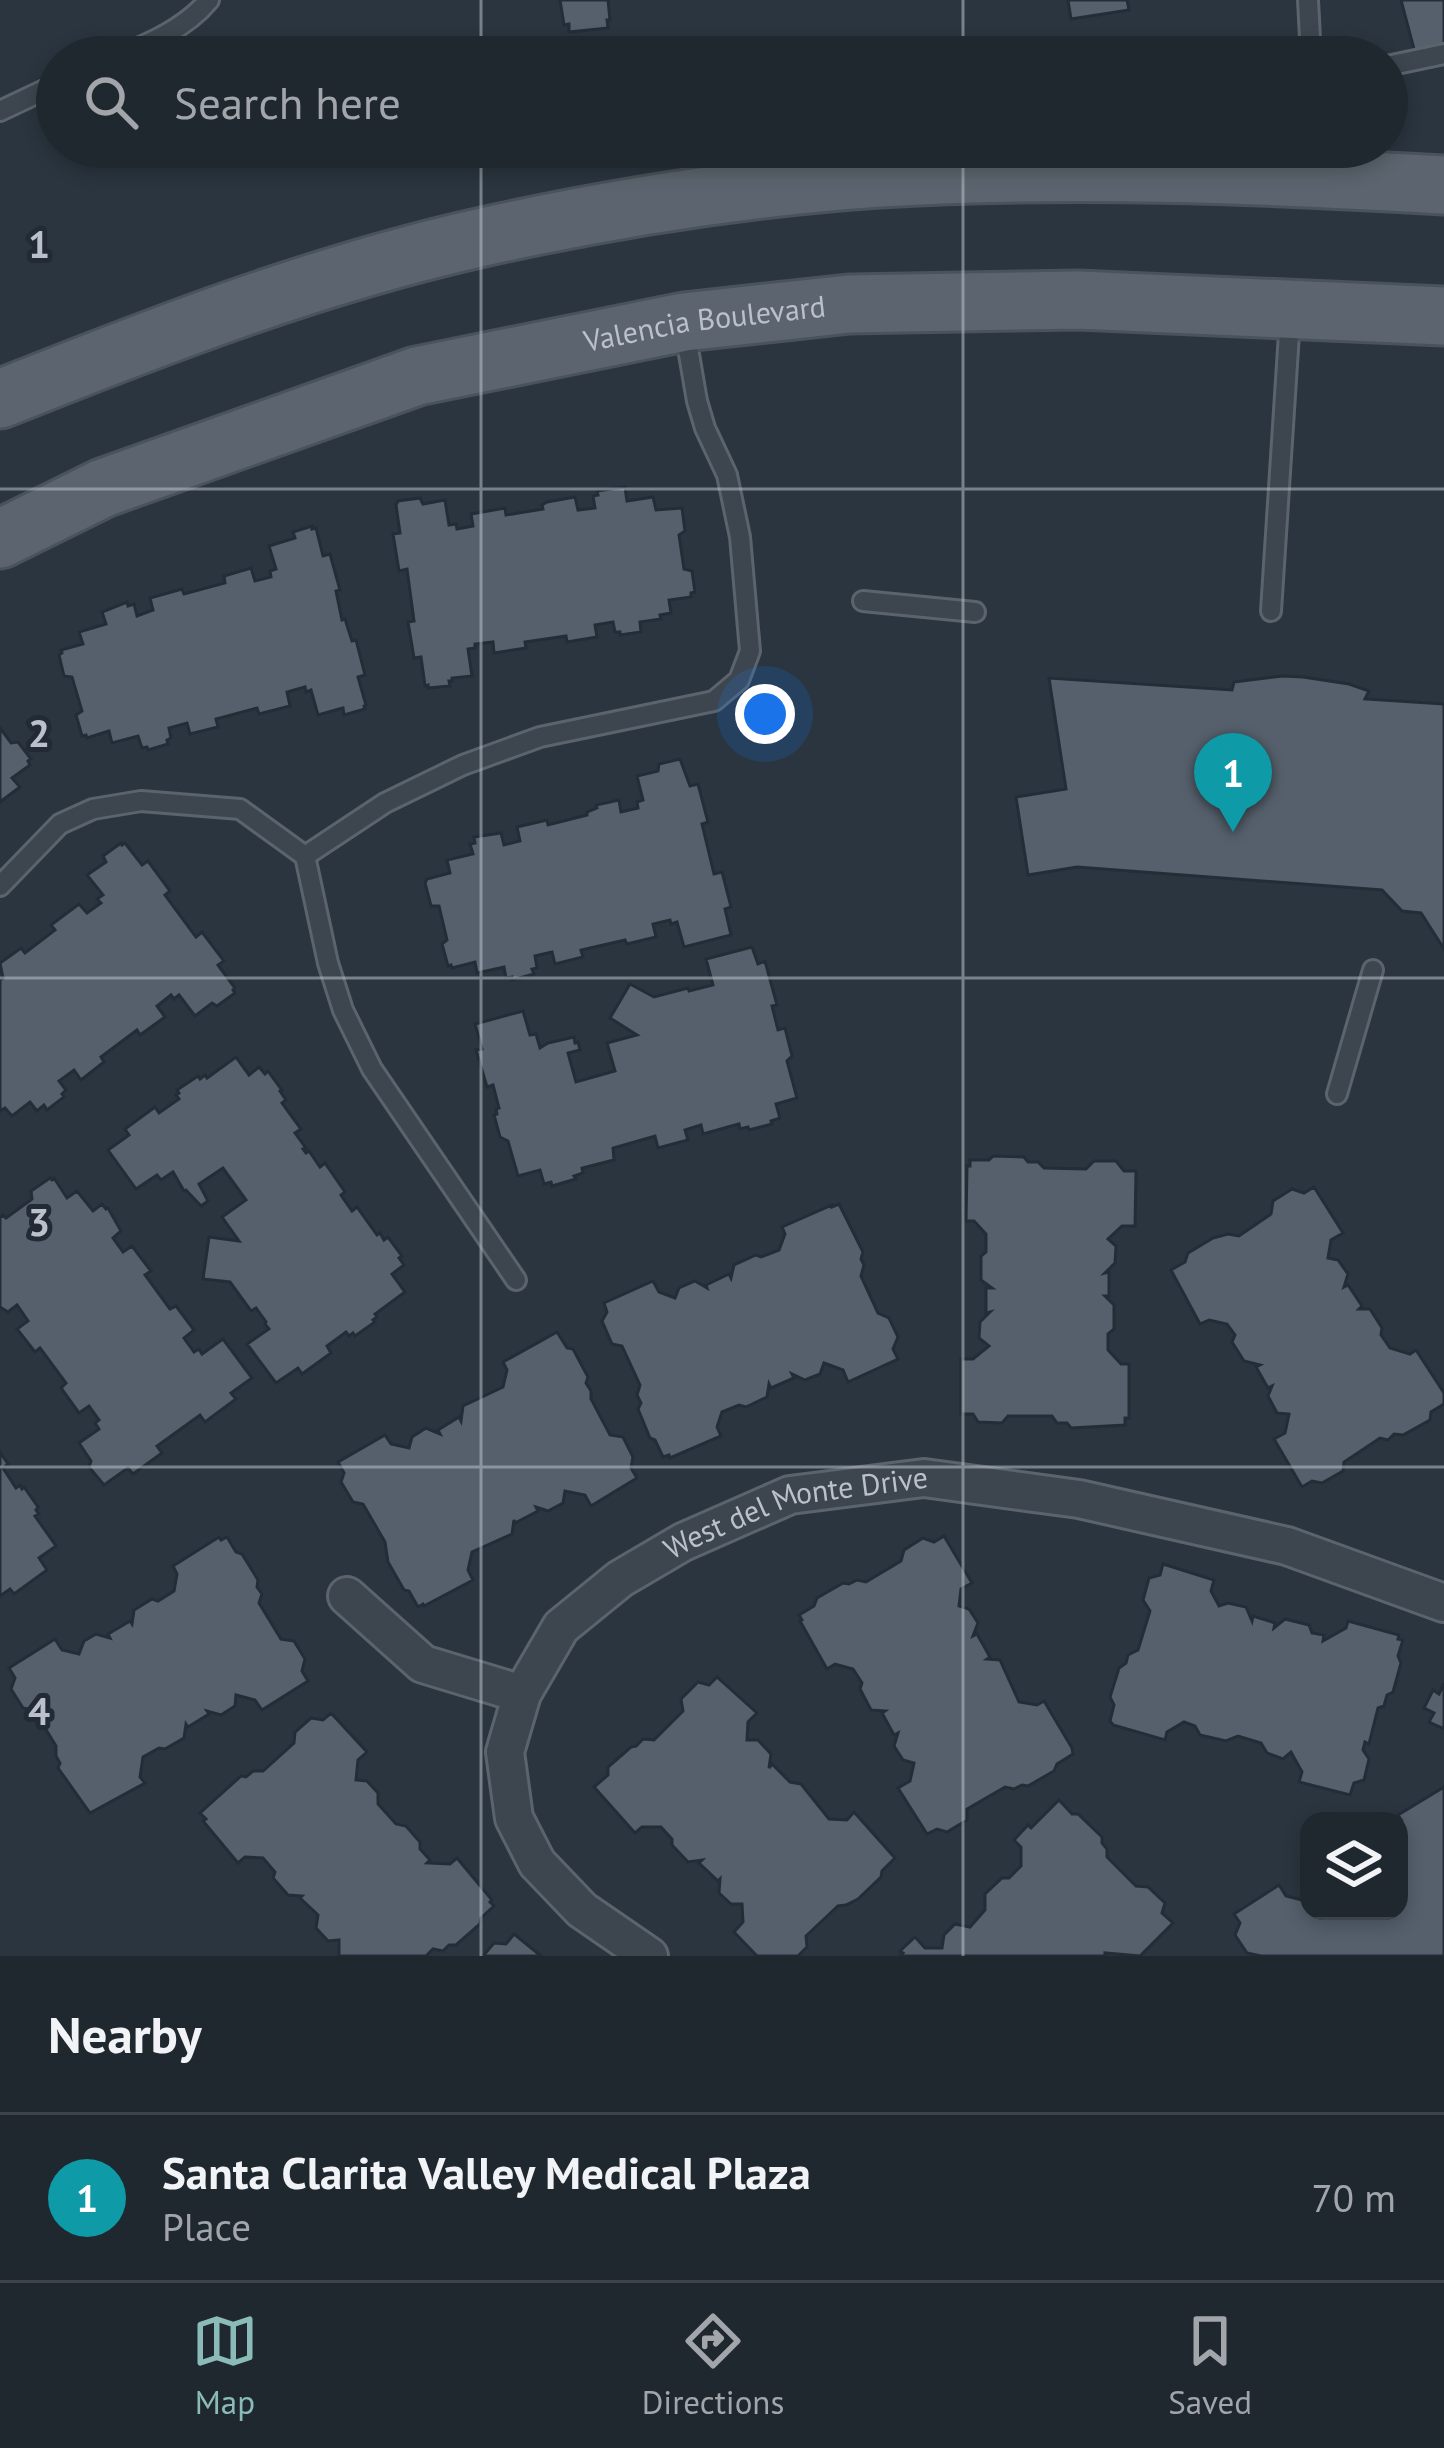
<!DOCTYPE html>
<style>
body{margin:0;font-family:"PT Sans",sans-serif;background:#2d343b;color:#f1f3f6}
.controls{position:absolute;right:36px;bottom:36px;display:grid;overflow:hidden;border-radius:24px;box-shadow:0 6px 18px #0003}
.controls button{width:108px;height:108px;display:grid;place-items:center;padding:0;border:0;border-bottom:3px solid #3d444b;background:#20282f;color:#f1f3f6;font:60px sans-serif}
.you{position:absolute;left:765px;top:714px;width:42px;height:42px;margin:-30px;border:9px solid #fff;border-radius:50%;background:#1a73e8;box-shadow:0 0 0 18px #1a73e833}
.badge{display:grid;place-items:center;width:78px;height:78px;border-radius:50%;background:#8bbbb9;color:#fff;font-size:39px;font-weight:700}
.pin{position:absolute;translate:-50% -99px;filter:drop-shadow(0 3px 6px #0008)}
.pin::after{content:'';position:absolute;top:63px;width:42px;height:36px;background:inherit;clip-path:polygon(0 0,100% 0,50% 100%)}
.list{margin:0;padding:0;list-style:none}
h2{display:flex;justify-content:space-between;align-items:center;height:156px;margin:0;padding:0 48px;font-size:51px}
h2 small{font-size:39px;font-weight:400;color:#a2a6aa}
.list li{display:grid;grid-template-columns:78px 1fr auto;gap:36px;align-items:center;box-sizing:border-box;height:168px;padding:0 48px;border-top:3px solid #3d444b}
.list b{display:block;font-size:45px;white-space:nowrap}
.list p{margin:0;font-size:39px;white-space:nowrap;color:#a2a6aa}
.list em{font-size:39px;font-style:normal;color:#a2a6aa}
.icon{flex:none;width:66px;height:66px;fill:none;stroke:currentColor;stroke-width:2;stroke-linecap:round;stroke-linejoin:round}
.map{position:relative;flex:none;width:1444px;height:1956px;overflow:hidden}
.search{position:absolute;background:#20282f;box-shadow:0 6px 18px #0003;left:36px;right:36px;top:36px;height:132px;display:flex;align-items:center;gap:30px;box-sizing:border-box;padding:0 42px;border-radius:66px;color:#a2a6aa;font-size:45px}
.sheet{height:324px;background:#20282f}
nav{display:flex;justify-content:space-around;align-items:center;box-sizing:border-box;height:168px;border-top:3px solid #3d444b;background:#20282f;font-size:33px;color:#a2a6aa}
nav a{display:grid;justify-items:center;gap:6px}
nav .on{color:#8bbbb9}
.map>svg:first-child{display:block}
.building{fill:#55606c;stroke:#242d37;stroke-width:3}
.lines{fill:none;stroke-linecap:round;stroke-linejoin:round}
.service-casing{stroke:#5b646d;stroke-width:24}
.minor-casing{stroke:#5b646d;stroke-width:42}
.primary-casing{stroke:#4a525b;stroke-width:63}
.service{stroke:#3d464f;stroke-width:18}
.minor{stroke:#3d464f;stroke-width:36}
.primary{stroke:#5c656f;stroke-width:57}
.grid{fill:none;stroke:#bac1ca;stroke-width:3;stroke-opacity:0.55}
.labels{text-anchor:middle;stroke-width:10;stroke-linejoin:round;paint-order:stroke}
.street-label{font-size:30px;fill:#bac1ca;stroke:#222b35}
.grid-label{font-size:39px;text-anchor:middle;font-weight:bold;fill:#bac1ca;stroke:#222b35;stroke-width:10;stroke-linejoin:round;paint-order:stroke}
</style>
<div class="map">
<svg width="1444" height="1956" viewBox="0 0 1444 1956">
<rect width="100%" height="100%" fill="#2a353f"/>
<g class="building">
<path d="M560,0H608L610,20H607L608,28L569,32V24L564,25Z"/>
<path d="M1068,0H1127L1129,10L1071,19Z"/>
<path d="M1401,0H1444V45L1415,53Z"/>
<path d="M625,487L627,501L653,497L656,510L682,508L685,531L679,535L684,569L692,571L695,592L691,593V597L669,600L671,613L660,615L661,619L640,622L641,632L620,635V632H615L613,622L595,625L597,637L567,642L566,636L525,642L526,648L494,653L493,642L475,644V648L468,649L472,676L452,678V681H449L450,686L428,688V685L425,686L421,657L414,658L408,622L414,621L407,569L399,571L393,534L400,533L396,505L398,501L420,498L423,504L445,500L449,525L456,524L457,529L473,526L471,514L505,508L506,515L543,509L542,505L547,502L575,497L578,510L595,508L593,496L598,495L597,491Z"/>
<path d="M312,526V529L316,528L323,556L330,554L340,590L336,591L342,620L345,619L352,641L356,640L365,675L358,677L366,705L364,706L365,709L344,715L343,708L318,715L311,690L306,692L305,687L287,692L290,706L259,714L257,708L216,719L218,727L190,734L187,723L169,728L171,738L167,740L168,744L148,750L147,747L142,748L138,736L112,743L109,731L87,738L86,735L82,736L76,715L82,711L72,677L64,676L59,655L62,653L61,650L83,644L79,632L106,624L102,612L127,602L128,606L134,604L137,616L153,610L150,598L182,589L184,594L225,583L224,576L251,568L255,581L271,577L270,571L276,569L269,546L295,538L293,532Z"/>
<path d="M1282,676L1303,677L1349,684L1369,691L1365,699L1444,704V949L1421,913L1402,911L1382,890L1077,867L1028,875L1016,797L1066,789L1049,678L1232,690L1234,682Z"/>
<path d="M0,728L11,743L18,742L31,759L28,761L30,765L12,778L20,787L0,802Z"/>
<path d="M680,759L690,786L698,784L708,822L702,824L714,874L722,872L731,907L725,909L731,935L684,947L677,922L671,924L670,920L653,924L656,937L627,944L625,940L581,950L583,957L555,964L552,952L535,956L537,968L532,969L534,974L512,980V977L506,978L504,967L477,973L475,962L452,968L451,965L448,966L442,944L447,940L439,906H431L425,883L427,879L450,873L447,860L473,854L470,844L475,843L474,837L501,833L504,845L520,841L517,827L547,820L548,825L587,815V812L597,808L596,805L619,800L621,812L638,808L637,802L643,800L637,776L658,771L659,764Z"/>
<path d="M121,843L122,845L125,843L142,865L148,861L170,891L165,895L196,937L202,932L224,961L218,965L235,988L233,990L235,993L217,1006L212,1003L195,1016L179,995L174,999L171,995L157,1006L165,1017L140,1035L137,1030L101,1057L104,1062L81,1080L74,1070L59,1081L66,1090L62,1094L64,1097L47,1110L44,1105L37,1111L30,1102L12,1116L5,1108L0,1111V980L3,978L0,963L21,948L25,953L55,930L51,925L79,904L87,913L101,903L97,899L103,895L87,875L106,862L103,856Z"/>
<path d="M752,947L758,964L765,961L777,1005L772,1006L778,1030L785,1028L792,1056L787,1061L797,1098L776,1104L780,1118L771,1121L772,1124L749,1130L748,1127L740,1129L739,1124L703,1134L701,1125L685,1130L688,1140L658,1148L655,1136L613,1148L614,1160L582,1168L583,1173L574,1176L576,1179L552,1186L551,1182L544,1184L540,1170L518,1176L508,1141L500,1137L494,1115L497,1114L496,1109L499,1108L493,1085L487,1087L476,1050L482,1049L475,1024L523,1011L530,1035L536,1034L540,1048L548,1043L574,1037L575,1043L578,1042L580,1050L568,1053L576,1082L615,1071L607,1043L637,1035L610,1018L630,984L654,997L688,988L689,991L713,985L706,959Z"/>
<path d="M236,1057L249,1075L259,1067L265,1074L268,1071L282,1090L280,1091L286,1100L282,1103L301,1129L295,1133L306,1148L303,1149L306,1153L309,1151L320,1167L325,1163L345,1192L341,1195L352,1211L357,1207L377,1235L380,1233L384,1240L388,1237L402,1256L399,1258L404,1265L392,1274L405,1292L375,1314L377,1317L373,1320L375,1322L355,1336L353,1333L349,1336L346,1332L327,1346L331,1353L302,1374L298,1368L276,1383L247,1344L269,1329L265,1324L266,1322L256,1308L251,1311L230,1282L203,1279L209,1237L239,1241L222,1217L246,1200L223,1168L199,1184L208,1201L201,1206L186,1190L184,1191L173,1172L161,1180L157,1175L136,1189L108,1150L129,1135L125,1129L155,1107L159,1113L179,1099L176,1095L179,1093L177,1090L198,1076L200,1079L205,1075L207,1078Z"/>
<path d="M993,1156L1024,1157L1028,1162H1038L1044,1168L1086,1169L1094,1161H1116L1124,1171H1136L1135,1226H1122L1108,1239L1116,1246L1115,1263L1105,1273L1109,1272V1296H1105L1114,1305V1329L1108,1334V1350L1121,1364H1129V1418H1125V1425L1071,1428L1067,1423H1057L1052,1416H1008L1002,1423L978,1422L973,1414H961V1359H973L989,1346L979,1338L980,1322L990,1312L986,1313V1288H992L981,1280V1256L986,1252V1234L974,1221H966L967,1166H970V1160H989Z"/>
<path d="M50,1178L52,1180L54,1178L67,1198L77,1191L93,1211L102,1204L106,1209L108,1208L121,1231L113,1238L123,1252L132,1246L151,1271L145,1275L170,1309L176,1306L194,1330L184,1338L194,1352L199,1349L202,1354L223,1339L252,1378L231,1393L236,1399L205,1422L200,1415L157,1446L162,1453L133,1474L128,1468L104,1485L89,1467L91,1461L79,1443L99,1429L95,1423L99,1420L89,1406L79,1413L61,1388L66,1383L40,1348L35,1352L17,1329L28,1321L17,1305L8,1312L0,1307V1218L3,1215L6,1218L32,1199L31,1191Z"/>
<path d="M1314,1187L1343,1233L1331,1240L1328,1258L1338,1260L1348,1274L1344,1287L1348,1285L1362,1306L1359,1309H1370L1382,1328L1381,1335L1390,1348L1410,1354L1416,1350L1444,1393V1404L1431,1412L1430,1420L1403,1435L1394,1434L1388,1440L1380,1438L1344,1462L1343,1471L1322,1483L1312,1481L1302,1487L1274,1439L1285,1433L1289,1414L1277,1413L1268,1396L1272,1386L1268,1388L1256,1367L1260,1365L1244,1361L1232,1342L1235,1335L1227,1324L1209,1320L1200,1324L1171,1270L1185,1262L1188,1253L1213,1238L1228,1234L1239,1236L1271,1214L1273,1201L1292,1189L1304,1193Z"/>
<path d="M839,1204L863,1252L861,1259L864,1265L861,1276L878,1313L889,1318L898,1337L893,1349L898,1359L848,1382L843,1370L824,1363L820,1374L805,1380L792,1374L794,1378L771,1388L769,1384L767,1397L746,1407L739,1405L722,1412L717,1427L721,1436L670,1458L669,1455L663,1457L655,1440L650,1438L638,1409L641,1403L637,1395L640,1385L622,1346L612,1344L602,1321L607,1312L604,1303L653,1281L659,1292L675,1298L679,1288L695,1281L707,1288L706,1285L729,1274L731,1278L734,1265L756,1255L761,1257L779,1250L785,1234L782,1227L832,1205V1207Z"/>
<path d="M557,1332L567,1348L573,1349L588,1377L586,1383L591,1391V1399L610,1435L623,1437L633,1457L631,1468L637,1478L591,1506L585,1495L565,1491L563,1503L548,1511L536,1507L538,1511L515,1523L514,1520L512,1534L472,1552L468,1570L473,1580L424,1606L423,1604L418,1607L409,1591L404,1590L388,1562L385,1542L363,1504L353,1502L341,1482L344,1473L338,1462L385,1435L391,1444L409,1448L412,1437L426,1428L440,1434L438,1430L459,1417L461,1421L463,1406L503,1387L507,1370L503,1362Z"/>
<path d="M0,1452L8,1464L3,1468L16,1488L20,1485L22,1489L24,1487L38,1507L36,1510L39,1514L35,1516L56,1546L39,1558L47,1570L14,1594L10,1589L0,1596Z"/>
<path d="M944,1536L972,1583L961,1589L959,1606L969,1609L978,1623L973,1636L977,1634L990,1657L987,1659L1000,1660L1019,1702L1037,1705L1044,1701L1072,1748L1073,1754L1057,1764L1054,1771L1028,1786L1022,1785L1014,1789L1005,1787L967,1809V1820L947,1832L937,1829L927,1834L898,1788L910,1781L914,1763L903,1760L894,1746L898,1733L894,1735L882,1713L885,1711L871,1710L860,1689L862,1683L853,1669L835,1664L827,1669L800,1621L802,1620L799,1615L814,1606L817,1598L843,1583L849,1584L857,1580L866,1582L901,1561L904,1550L923,1538L934,1542Z"/>
<path d="M219,1537L221,1540L227,1537L236,1552L242,1554L258,1580L257,1587L262,1594L259,1603L281,1639L294,1641L305,1659L302,1671L308,1681L262,1710L255,1700L236,1695L235,1706L221,1715L207,1711L209,1714L188,1727L186,1724L184,1738L165,1749L159,1748L143,1757L140,1777L145,1783L90,1813L58,1768L60,1763L56,1756V1746L34,1710L23,1708L11,1689L15,1678L9,1668L55,1639L62,1650L79,1654L84,1641L96,1634L110,1638L108,1634L130,1621L132,1624L134,1610L152,1599L158,1601L174,1591L177,1574L173,1566Z"/>
<path d="M1163,1564L1214,1580L1211,1591L1219,1606L1228,1603L1246,1607L1252,1621L1253,1616L1275,1623L1274,1628L1285,1619L1309,1625L1312,1633L1324,1635L1323,1641L1346,1628L1348,1621L1399,1635L1398,1639L1403,1640L1398,1656L1401,1663L1393,1692L1387,1695L1384,1706L1378,1708L1369,1744L1365,1742L1363,1750L1369,1759L1364,1780L1354,1783L1350,1795L1299,1782L1302,1772L1291,1752L1283,1759L1267,1753L1261,1743L1238,1736L1226,1741L1200,1735L1195,1726L1184,1722L1167,1732L1165,1740L1113,1725L1110,1721L1114,1705L1110,1697L1119,1668L1126,1663L1128,1655L1138,1650L1150,1611L1143,1600L1149,1578L1160,1575Z"/>
<path d="M717,1677L757,1713L748,1722L747,1740H758L771,1754L769,1768L772,1764L790,1782L801,1784L829,1819L847,1820L854,1812L895,1858L882,1871L881,1877L858,1899L846,1905L838,1906L806,1936L807,1947L798,1956H757L734,1932L743,1922L742,1904H731L719,1893L720,1879L718,1881L699,1863L702,1860L688,1862L672,1845V1839L661,1827H642L635,1833L594,1787L608,1775V1767L631,1747L636,1746L643,1739L654,1740L683,1711L681,1699L698,1682L709,1685Z"/>
<path d="M1444,1683V1729L1429,1722L1434,1713L1424,1708L1433,1690L1439,1694Z"/>
<path d="M331,1713L367,1752L358,1760L356,1780L367,1781L378,1793V1804L396,1824L406,1826L420,1842V1849L430,1860L427,1863L450,1864L457,1858L492,1900L490,1902L494,1906L481,1918L480,1924L456,1945H449L443,1951L433,1949L426,1956H339V1940L328,1941L316,1928L318,1915L300,1898L302,1896L288,1895L273,1878L275,1872L263,1858L245,1857L238,1863L203,1821L206,1819L200,1813L241,1776L246,1777L253,1771H263L294,1743L295,1732L311,1718L323,1720Z"/>
<path d="M1444,1787V1956H1261L1247,1953L1235,1935L1240,1923L1234,1914L1279,1885L1286,1896L1302,1900L1309,1888V1911H1399V1834L1402,1821L1398,1815Z"/>
<path d="M1059,1800L1072,1814H1078L1102,1837V1843L1107,1849V1857L1136,1886L1148,1887L1165,1903L1162,1913L1173,1923L1140,1956L1105,1953V1956H900L903,1953L900,1951L915,1937L925,1948H942L944,1935L955,1924L970,1927L985,1910V1894L1002,1878H1009L1021,1866V1847L1014,1840L1028,1825L1031,1828Z"/>
<path d="M514,1934L541,1956H483L494,1943L506,1944Z"/>
</g>
<g class="lines">
<g class="service-casing">
<g id="service">
<path d="M1308,0L1311,57"/>
<path d="M116,57C149,44 186,28 209,0"/>
<path d="M1387,66L1444,54"/>
<path d="M0,111L57,84"/>
<path d="M863,601L975,612"/>
<path d="M1271,611L1290,318"/>
<path d="M305,856L385,803L463,765L540,737L714,701L739,680L750,651L740,537L727,475L705,428L697,401L685,331"/>
<path d="M0,886L60,824L93,809L141,801L240,809L305,856L328,963L343,1010L372,1069L516,1280"/>
<path d="M1337,1094L1373,970"/>
</g>
</g>
<g class="minor-casing">
<g id="minor">
<path d="M347,1596L423,1664L522,1694"/>
<path id="s1" d="M649,1956L582,1910L537,1863L514,1818L505,1752L522,1694L561,1627L620,1579L683,1542L790,1495L924,1478L1079,1499L1287,1546L1444,1603"/>
</g>
</g>
<g class="primary-casing">
<g id="primary">
<path d="M0,399C158,336 317,274 483,237C613,208 747,187 879,178C1067,167 1257,174 1444,185"/>
<path id="s2" d="M0,539L103,488L417,376L684,322L849,304L1078,300L1444,316"/>
</g>
</g>
<use href="#service" class="service"/>
<use href="#minor" class="minor"/>
<use href="#primary" class="primary"/>
</g>
<path class="grid" d="M481,0V57M963,0V57M481,147V1956M963,147V1956M0,489H1444M0,978H1444M0,1467H1444"/>
<g class="labels">
<g class="street-label">
<text dy="10" stroke="none"><textPath href="#s2" startOffset="741">Valencia Boulevard</textPath></text>
<text dy="10" stroke="none"><textPath href="#s1" startOffset="669">West del Monte Drive</textPath></text>
</g>
</g>
<g class="grid-label">
<text x="39" y="258">1</text>
<text x="39" y="747">2</text>
<text x="39" y="1236">3</text>
<text x="39" y="1725">4</text>
</g>
</svg>
<div class="controls">
<button><svg class="icon" aria-label="layers" viewBox="0 0 24 24"><path d="M12 4l9 5-9 5-9-5zM3 14l9 5 9-5"/></svg></button>
</div>
<div class="you"></div>
<div class="pin badge" style="left:1233px;top:832px;background:#0f9aa8">1</div>
<div class="search"><svg class="icon" aria-label="search" viewBox="0 0 24 24"><circle cx="10" cy="10" r="6"/><path d="M15 15l6 6"/></svg>Search here</div>
</div>
<section class="sheet">
<h2>Nearby<small></small></h2>
<ul class="list">
<li><span class="badge" style="background:#0f9aa8">1</span><div><b>Santa Clarita Valley Medical Plaza</b><p>Place</p></div><em>70 m</em></li>
</ul>
</section>
<nav>
<a class="on"><svg class="icon" aria-label="map" viewBox="0 0 24 24"><path d="M3 6l6-2 6 2 6-2v14l-6 2-6-2-6 2zM9 4v14M15 6v14"/></svg>Map</a>
<a><svg class="icon" aria-label="directions" viewBox="0 0 24 24"><path d="M12 3l9 9-9 9-9-9zM9 14v-3h6M13 9l2 2-2 2"/></svg>Directions</a>
<a><svg class="icon" aria-label="saved" viewBox="0 0 24 24"><path d="M7 4h10v16l-5-4-5 4z"/></svg>Saved</a>
</nav>
